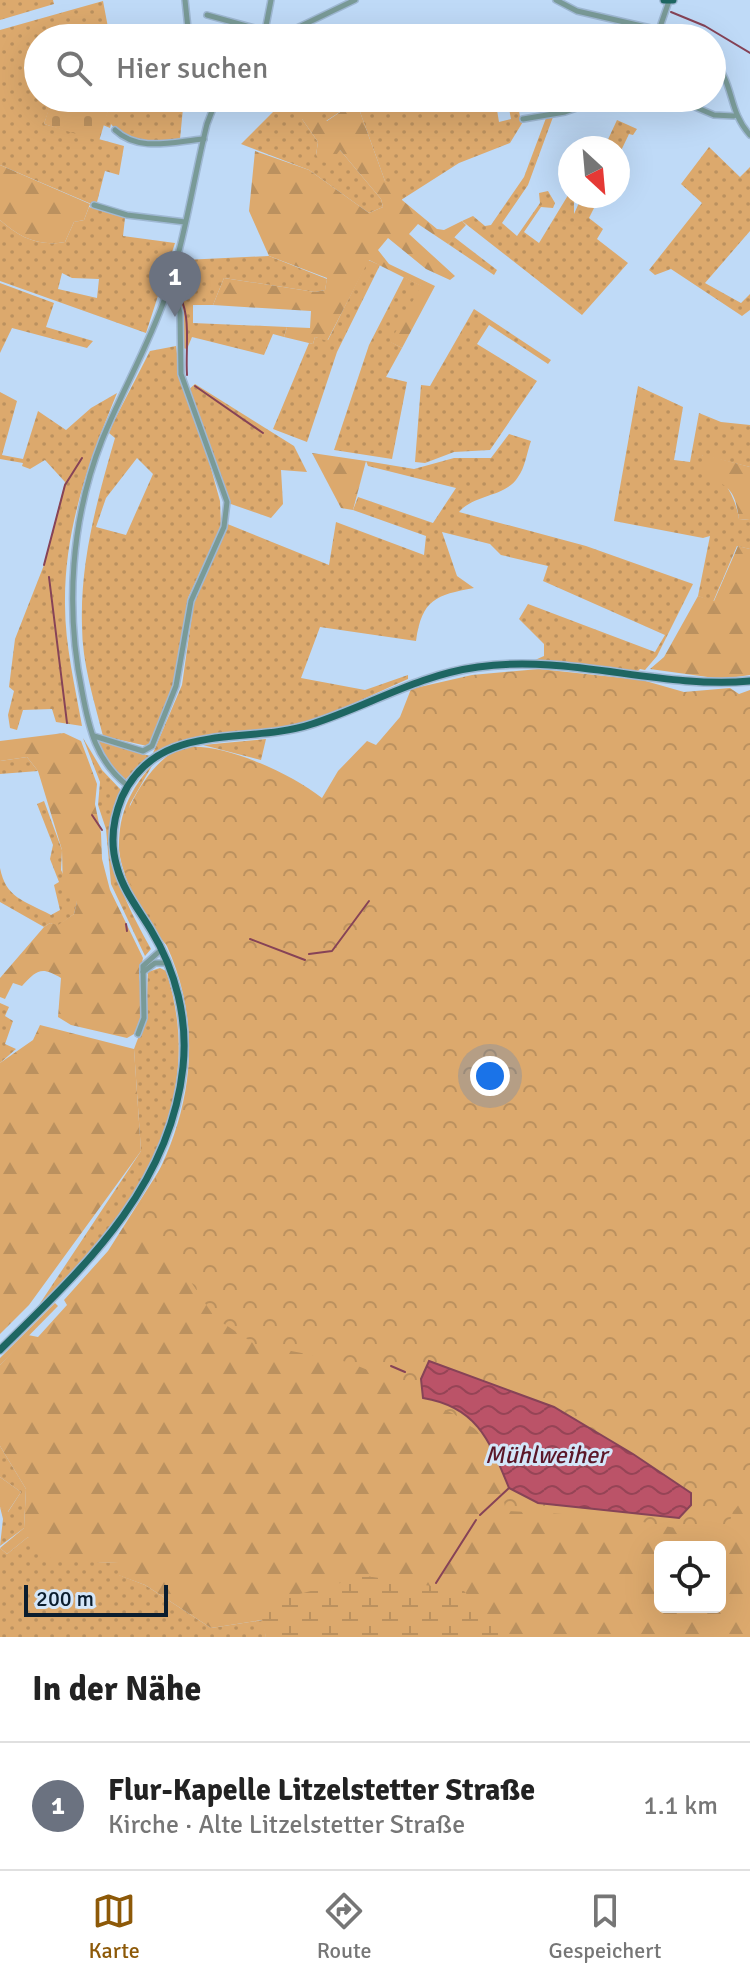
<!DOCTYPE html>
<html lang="de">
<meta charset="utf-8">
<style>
body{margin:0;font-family:Signika,sans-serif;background:#f2f2f2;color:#222}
.controls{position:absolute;right:24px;bottom:24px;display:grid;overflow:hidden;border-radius:12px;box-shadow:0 8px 32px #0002}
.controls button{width:72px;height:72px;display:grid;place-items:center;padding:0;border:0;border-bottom:2px solid #e0e0e0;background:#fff;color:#222;font:40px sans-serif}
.compass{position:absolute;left:558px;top:136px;width:72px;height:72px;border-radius:50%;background:#fff;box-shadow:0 8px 32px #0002;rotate:154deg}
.scale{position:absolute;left:24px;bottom:20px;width:144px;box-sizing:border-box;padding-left:8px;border:4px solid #0b1d2e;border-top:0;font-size:22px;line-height:28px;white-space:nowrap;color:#0b1d2e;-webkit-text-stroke:6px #d4e6f9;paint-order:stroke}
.you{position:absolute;left:490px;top:1076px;width:28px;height:28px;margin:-20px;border:6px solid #fff;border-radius:50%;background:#1a73e8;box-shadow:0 0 0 12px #1a73e833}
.badge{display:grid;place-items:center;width:52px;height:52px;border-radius:50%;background:#8d5908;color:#fff;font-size:26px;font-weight:700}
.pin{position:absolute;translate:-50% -66px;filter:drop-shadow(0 2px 4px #0008)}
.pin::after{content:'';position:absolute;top:42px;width:28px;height:24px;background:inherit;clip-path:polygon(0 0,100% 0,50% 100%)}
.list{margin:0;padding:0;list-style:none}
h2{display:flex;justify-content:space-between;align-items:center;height:104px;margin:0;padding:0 32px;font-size:34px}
h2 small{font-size:26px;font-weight:400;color:#767676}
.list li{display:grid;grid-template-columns:52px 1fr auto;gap:24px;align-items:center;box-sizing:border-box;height:128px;padding:0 32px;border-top:2px solid #e0e0e0}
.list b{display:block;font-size:30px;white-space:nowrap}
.list p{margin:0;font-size:26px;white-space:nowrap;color:#767676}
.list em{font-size:26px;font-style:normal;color:#767676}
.icon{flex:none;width:44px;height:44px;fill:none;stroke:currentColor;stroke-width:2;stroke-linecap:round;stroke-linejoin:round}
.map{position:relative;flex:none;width:750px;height:1637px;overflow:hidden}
.search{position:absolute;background:#fff;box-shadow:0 8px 32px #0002;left:24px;right:24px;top:24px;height:88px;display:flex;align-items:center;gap:20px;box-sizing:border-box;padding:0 28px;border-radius:44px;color:#767676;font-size:30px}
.sheet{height:232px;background:#fff}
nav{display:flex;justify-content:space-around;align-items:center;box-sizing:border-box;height:112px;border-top:2px solid #e0e0e0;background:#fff;font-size:22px;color:#767676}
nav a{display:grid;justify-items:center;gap:4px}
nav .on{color:#8d5908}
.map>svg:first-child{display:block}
.grass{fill:url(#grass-dots);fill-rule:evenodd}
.forest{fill:url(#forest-firs);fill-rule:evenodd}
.wetland{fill:url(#wetland-marsh)}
.cemetery{fill:url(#cemetery-stones)}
.park{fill:url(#park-crowns)}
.pitch{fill:#dca96d}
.water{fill:url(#water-waves);stroke:#864357;stroke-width:2}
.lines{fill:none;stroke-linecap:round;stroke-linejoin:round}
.stream{stroke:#864357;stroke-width:2}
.minor-casing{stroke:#9fb8d3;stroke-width:8}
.major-casing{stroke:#9fb8d3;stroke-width:10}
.minor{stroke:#799a97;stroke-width:5}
.major{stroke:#1e6662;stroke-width:7}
.labels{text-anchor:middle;stroke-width:6;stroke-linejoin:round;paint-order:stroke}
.water-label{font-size:24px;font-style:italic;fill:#5b1728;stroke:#d4e6f9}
</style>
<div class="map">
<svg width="750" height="1637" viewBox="0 0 750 1637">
<defs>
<pattern id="grass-dots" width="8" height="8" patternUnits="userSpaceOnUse" patternTransform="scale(2)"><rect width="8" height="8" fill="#dca96d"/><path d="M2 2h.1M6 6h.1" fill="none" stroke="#bb915f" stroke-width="1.8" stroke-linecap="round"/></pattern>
<pattern id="forest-firs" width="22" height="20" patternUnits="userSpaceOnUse" patternTransform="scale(2)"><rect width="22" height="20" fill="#dca96d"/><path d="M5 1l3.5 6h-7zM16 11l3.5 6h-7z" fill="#bb915f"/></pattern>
<pattern id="wetland-marsh" width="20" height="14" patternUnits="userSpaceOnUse" patternTransform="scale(2)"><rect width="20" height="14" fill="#dca96d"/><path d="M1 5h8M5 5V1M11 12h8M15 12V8" fill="none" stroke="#bb915f"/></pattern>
<pattern id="cemetery-stones" width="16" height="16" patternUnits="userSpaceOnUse" patternTransform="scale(2)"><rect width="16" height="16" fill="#dca96d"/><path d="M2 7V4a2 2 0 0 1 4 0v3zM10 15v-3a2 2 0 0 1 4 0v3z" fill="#bb915f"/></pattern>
<pattern id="park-crowns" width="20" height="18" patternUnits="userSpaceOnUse" patternTransform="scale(2)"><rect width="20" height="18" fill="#dca96d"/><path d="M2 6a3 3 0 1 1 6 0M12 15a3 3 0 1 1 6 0" fill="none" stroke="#bb915f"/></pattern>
<pattern id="water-waves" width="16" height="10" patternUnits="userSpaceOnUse" patternTransform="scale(2)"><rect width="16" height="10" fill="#bb5368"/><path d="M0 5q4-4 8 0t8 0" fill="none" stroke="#964456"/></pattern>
</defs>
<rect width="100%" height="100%" fill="#bfdaf7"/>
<g class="grass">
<path d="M0,0H53L54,4L0,20Z"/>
<path d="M103,1L110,38H38V98H53L44,124L124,146L119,175L105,171L96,206L0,165V30Z"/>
<path d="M112,98H184L180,139C158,146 126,145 111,124L110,128L103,125Z"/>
<path d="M296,98H345L349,106L326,121L302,119L318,142L316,155L340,150L381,199L383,207L369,213L309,170L241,144L275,110Z"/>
<path d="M355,98H495L499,122L511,119L507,98H517L520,117L524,120L510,143L459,163L401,200L385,181Z"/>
<path d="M548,98H587L589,105L549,115Z"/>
<path d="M553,117L528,185L502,223L517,236L540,203L539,193L548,191L555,203L553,208L541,207L524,232L539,243L570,192V196H574V214L582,196H600L589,218L603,229L597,239L628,263L582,315L462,221L473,216L485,226L491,225L524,177L546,118Z"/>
<path d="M617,120L637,129L633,135L629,134L618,157V148H604Z"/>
<path d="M709,147L740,177L750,167V231L705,283L741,303L750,294V310L742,316L671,269L655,275L649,270L702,203L681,184Z"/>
<path d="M89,207L125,218L123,236L175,243L146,333L0,281V220C19,237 38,247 65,242L74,222L84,220ZM62,273L72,278L99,279L97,298L58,289Z"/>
<path d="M454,237L497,270L494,275L448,244Z"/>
<path d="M269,256L327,279L325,290L315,292L224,278L213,305H193V323L287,327L284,337L273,334L264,355L192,337L187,349L183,348L182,304L174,287L184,260Z"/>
<path d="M368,260L380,265L337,352L307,442L273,429L309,343L313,344L315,337L328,340Z"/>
<path d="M404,277L422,286L391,342L402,348L386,377L407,382L392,459L334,450L369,345Z"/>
<path d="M0,283L54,303L46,327L93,341L87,348L12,328L0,353Z"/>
<path d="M474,309L551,360L548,364L489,325L477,344L537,381L490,450L454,452L425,463L415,462L421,385L430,386Z"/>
<path d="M176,346L181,383L187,391L195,384L294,446L307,472L281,470L283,504L271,518L228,503L207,454L220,501L221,527L188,598L174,686L152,745L147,746L103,736C94,700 82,663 82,626C80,561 97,500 115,438L109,433L113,423L150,351ZM137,458L153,474L126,535L96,527L106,498Z"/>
<path d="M638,386L683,407L674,460L690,462L699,413L721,422L750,425V467L702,455C719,475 735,492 739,519L750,520V549L737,546L713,602L698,596L710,536L703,538L614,521Z"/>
<path d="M0,392L17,401L2,455L23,459L38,411L66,430L91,408L117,393C89,461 64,529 65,605C65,645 75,686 82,726L56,722L52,709L23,710L17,730L10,728L8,715L14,691L9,687L15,639L44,565L65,482L45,460L30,469L22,466L23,463L0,459Z"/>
<path d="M509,434L531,441C527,452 525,468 518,477C506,497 474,494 459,512L586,546L693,584L657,656L645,670L640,669L635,674L535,660L544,656V644L519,619L528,604L655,652L665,635L543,581L548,566L501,555L490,544L442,532L457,576L474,588C436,595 422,599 416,641L320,627L301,678L365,690L408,675V679C370,695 332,716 292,727C242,739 204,729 153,753L182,685L194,601L225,523L329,565L336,522L424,555L426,536L353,510L358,497L433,523L456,488L368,466L366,461L414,469L454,458H491Z"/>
<path d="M83,738L102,770L121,790C95,847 123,898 151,949L145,956L111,884L106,829L98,805L100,782Z"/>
<path d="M266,739L261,760L203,745Z"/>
<path d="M98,741L150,756L125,780C110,773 102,757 98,741Z"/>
<path d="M27,757L38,771L0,774V761Z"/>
<path d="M153,764L130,804L128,820L168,947C120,888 95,827 153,764Z"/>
<path d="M44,801L62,850L61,870L77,902L74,914L58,926L50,923L44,927L0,902V868C6,898 23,900 51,915L60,910L54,885L59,882L50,859L53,845L37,804Z"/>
<path d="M160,968L166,971C211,1107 129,1220 35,1311L141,1151L134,1049L146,1017L148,972Z"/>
<path d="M0,1003L9,1007L5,1016L13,1021L5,1044L16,1049L0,1063Z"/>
<path d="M55,1303L58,1306L0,1365V1358Z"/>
<path d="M0,1446L26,1489L24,1528L0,1546L3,1519L0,1507L8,1512L21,1492L0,1477Z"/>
<path d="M28,1537L97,1562L118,1563L119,1575L145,1585L211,1628L263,1620L266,1637H0V1548L7,1554Z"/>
</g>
<g class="forest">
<path d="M345,98H355L385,181L403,187L402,200L437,229L444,230L462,221L466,225L448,244L418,224L409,234L455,276L450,280L426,269L388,238L378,250L389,264L435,286L402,348L390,342L421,286L369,260L327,341L315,337L313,344L284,337L287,327L310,328L311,311L213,305L224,278L315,292L325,290L327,278L269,256L249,211L255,151L309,170L369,213L383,207L381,199L340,150L330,163L321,162L316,155L318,142L302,119L306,111L327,121L349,106Z"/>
<path d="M0,165L90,204L84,220L74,222L65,242C38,247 19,237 0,220Z"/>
<path d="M312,453L366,461L353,510L341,508Z"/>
<path d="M702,454L750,467V520L739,519C735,492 731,486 705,476Z"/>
<path d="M738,546L750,549V675L722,679L650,669L664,657L698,596L714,601Z"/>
<path d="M64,733L81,741L97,784L95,804L101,833L102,859L110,890L143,958L139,976L142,993L140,1021L134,1034L127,1038L71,1025L58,1017L61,978C41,966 37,970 22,986L13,983L5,999L0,997V978L44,927L50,923L58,925L74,914L77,902L63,892L62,850L38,771L27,757L0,761V741Z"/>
<path d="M750,870V1637H266L262,1620L211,1628L145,1585L118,1575V1563L54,1561L28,1537L7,1554L0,1548L24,1528L26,1489L0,1446V1365L28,1335L38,1337L67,1305L64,1300L108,1251L162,1166ZM660,1547H720V1607H660Z"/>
<path d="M40,1025L134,1049L141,1151L29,1305L0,1334V1063L33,1040Z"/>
</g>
<path class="wetland" d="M366,1576L464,1591L504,1637H266L259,1605Z"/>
<path class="cemetery" d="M52,98H112L99,141L44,124Z"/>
<path class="park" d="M539,669L642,680L684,692L730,688L739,694L750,690V1490L733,1512L724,1537L616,1517L506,1511L493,1452L477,1431L454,1414L407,1392L385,1377L348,1362L255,1344L215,1318L177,1261L173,1260L132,1217C195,1125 211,1019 154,921C140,896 119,875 119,845C120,814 154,751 188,747C227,744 292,774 322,798L338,771L367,741L376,745L400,717L411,689L472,675Z"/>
<path class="pitch" d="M0,1477L21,1492L7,1513L0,1507Z"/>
<path class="water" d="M429,1361L554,1407L633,1454L691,1493V1505L679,1518L538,1503L509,1488C490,1442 478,1407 423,1398L421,1379Z"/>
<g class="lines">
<g class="stream">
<path d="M671,12L705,26L750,53"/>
<path d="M175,287C193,313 185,345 187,375"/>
<path d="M195,386L263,433"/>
<path d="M44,565L65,485L82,458"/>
<path d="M49,577L67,723"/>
<path d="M92,815L102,830"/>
<path d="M126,924L127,931"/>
<path d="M250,939L305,960"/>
<path d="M309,954L332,951L369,901"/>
<path d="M391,1366L405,1372"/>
<path d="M480,1515L509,1488"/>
<path d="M436,1583L476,1520"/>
</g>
<g class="minor-casing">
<g id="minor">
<path d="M185,0L189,38"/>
<path d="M556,0L577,11L659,30L670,38"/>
<path d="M207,15L265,31"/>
<path d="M659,30L669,1"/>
<path d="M265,31L271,0"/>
<path d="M276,38L355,0"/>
<path d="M712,60C735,82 727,110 750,135"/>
<path d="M674,98L714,115L734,116"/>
<path d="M523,119L565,112L605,98"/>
<path d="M115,130C139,153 175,141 204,139"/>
<path d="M94,205L127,215L185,222"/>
<path d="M94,736L143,751L152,746L176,686L191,601L224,527L227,502L181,374L180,313L175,296L168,291"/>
<path d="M128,786C96,761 89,729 82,691C65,608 71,519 102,440C122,391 149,345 166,295C185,240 193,181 207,124L217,98"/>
<path d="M143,972L155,963H168"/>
<path d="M138,1034L144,1018L143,966L162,949"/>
</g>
</g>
<g class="major-casing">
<g id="major">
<path d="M664,0H673"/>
<path d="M0,1350C82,1269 170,1189 183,1067C188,1019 176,971 151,930C139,910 123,890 117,867C110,844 113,819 122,797C158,719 246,746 312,724C368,706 418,675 478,667C570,654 658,689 750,681"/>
</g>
</g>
<use href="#minor" class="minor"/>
<use href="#major" class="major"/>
</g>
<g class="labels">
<g class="water-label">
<text x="546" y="1463">Mühlweiher</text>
</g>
</g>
</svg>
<div class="controls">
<button><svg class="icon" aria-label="locate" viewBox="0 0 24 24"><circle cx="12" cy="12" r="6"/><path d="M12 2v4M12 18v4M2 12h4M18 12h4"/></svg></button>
</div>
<svg class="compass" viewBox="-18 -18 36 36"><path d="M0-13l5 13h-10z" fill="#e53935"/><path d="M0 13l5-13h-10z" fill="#767676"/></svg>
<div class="scale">200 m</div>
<div class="you"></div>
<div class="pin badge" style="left:175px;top:317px;background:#6b7280">1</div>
<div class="search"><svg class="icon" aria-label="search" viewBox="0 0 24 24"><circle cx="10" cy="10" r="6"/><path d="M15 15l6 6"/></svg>Hier suchen</div>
</div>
<section class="sheet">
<h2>In der Nähe<small></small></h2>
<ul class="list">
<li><span class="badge" style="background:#6b7280">1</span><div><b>Flur-Kapelle Litzelstetter Straße</b><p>Kirche · Alte Litzelstetter Straße</p></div><em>1.1 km</em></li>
</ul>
</section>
<nav>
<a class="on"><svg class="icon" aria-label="map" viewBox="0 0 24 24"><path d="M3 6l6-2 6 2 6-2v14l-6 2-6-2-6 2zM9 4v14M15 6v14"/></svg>Karte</a>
<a><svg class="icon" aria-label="directions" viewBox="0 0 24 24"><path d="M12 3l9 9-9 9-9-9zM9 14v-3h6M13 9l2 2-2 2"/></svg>Route</a>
<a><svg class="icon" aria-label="saved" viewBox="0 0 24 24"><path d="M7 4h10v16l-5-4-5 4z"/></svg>Gespeichert</a>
</nav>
